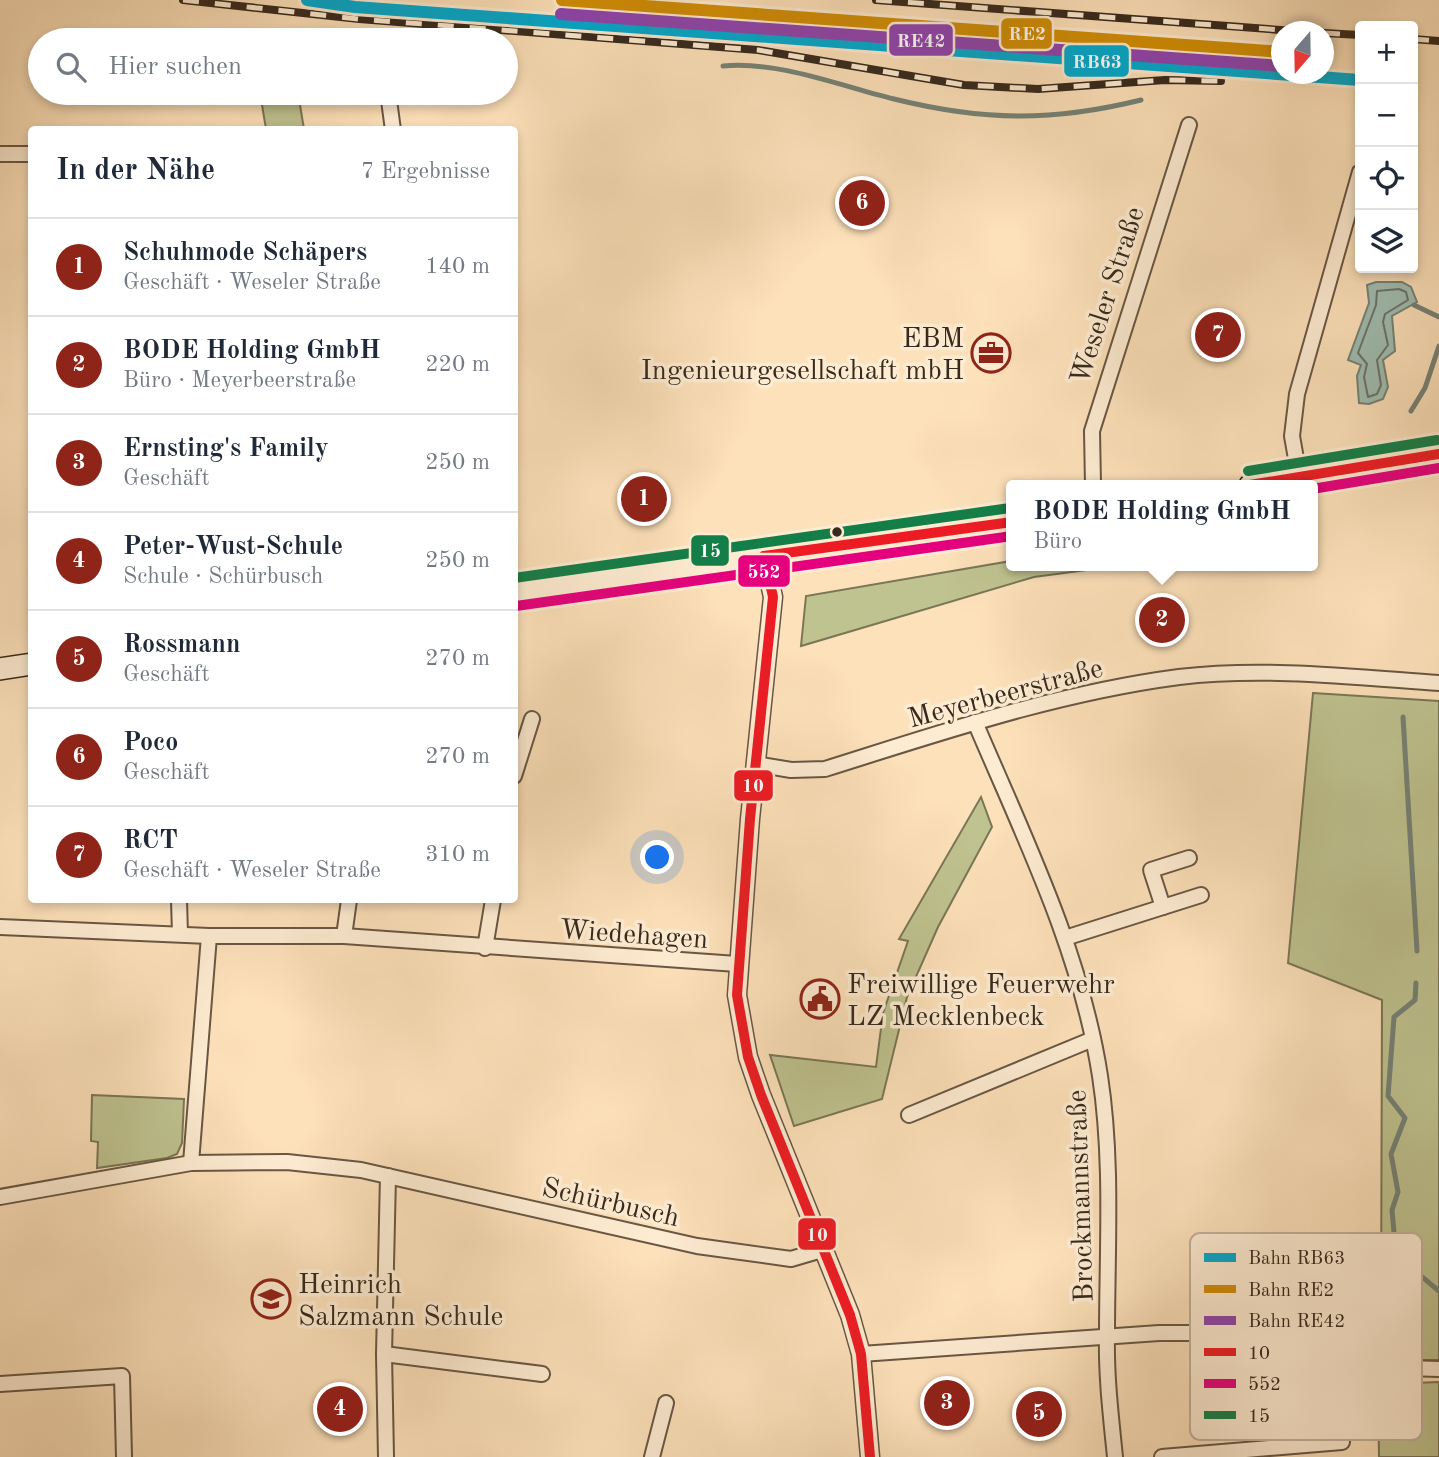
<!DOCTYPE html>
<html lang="de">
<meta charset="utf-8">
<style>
body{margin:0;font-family:"Old Standard TT",serif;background:#f2f2f3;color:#1f2937}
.controls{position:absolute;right:21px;top:21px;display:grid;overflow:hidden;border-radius:7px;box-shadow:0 4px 10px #0003}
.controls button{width:63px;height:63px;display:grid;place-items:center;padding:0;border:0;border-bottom:2px solid #e0e1e3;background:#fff;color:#1f2937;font:35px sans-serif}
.compass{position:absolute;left:1271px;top:21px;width:63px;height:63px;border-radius:50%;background:#fff;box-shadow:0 4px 10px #0003;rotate:200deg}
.you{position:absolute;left:658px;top:858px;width:24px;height:24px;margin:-18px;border:5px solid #fff;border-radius:50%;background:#1a73e8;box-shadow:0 0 0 10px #1a73e833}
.badge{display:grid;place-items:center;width:46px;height:46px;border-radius:50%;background:#8f2418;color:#fff;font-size:23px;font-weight:700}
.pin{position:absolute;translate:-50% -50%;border:4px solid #fff;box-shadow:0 2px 7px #0006}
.popup{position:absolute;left:1006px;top:480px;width:312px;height:91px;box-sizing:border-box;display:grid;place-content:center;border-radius:7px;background:#fff;filter:drop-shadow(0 2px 5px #0005);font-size:23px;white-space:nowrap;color:#747a83}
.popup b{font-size:26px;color:#1f2937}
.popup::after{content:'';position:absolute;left:50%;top:100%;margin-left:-14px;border:14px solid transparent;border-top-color:#fff}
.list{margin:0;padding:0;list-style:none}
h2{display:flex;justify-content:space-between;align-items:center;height:91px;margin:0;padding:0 28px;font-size:30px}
h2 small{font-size:23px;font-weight:400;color:#747a83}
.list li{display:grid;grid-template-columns:46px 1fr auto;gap:21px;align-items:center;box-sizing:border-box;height:98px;padding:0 28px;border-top:2px solid #e0e1e3}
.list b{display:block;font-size:26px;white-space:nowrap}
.list p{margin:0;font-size:23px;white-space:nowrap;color:#747a83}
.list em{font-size:23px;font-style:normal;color:#747a83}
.icon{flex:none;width:38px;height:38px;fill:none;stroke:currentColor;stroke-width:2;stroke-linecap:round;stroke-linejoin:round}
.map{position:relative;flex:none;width:1439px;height:1457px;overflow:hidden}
.search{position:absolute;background:#fff;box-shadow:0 4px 10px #0003;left:28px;top:28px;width:490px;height:77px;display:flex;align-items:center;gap:18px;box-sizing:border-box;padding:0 24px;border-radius:38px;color:#747a83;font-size:26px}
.panel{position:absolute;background:#fff;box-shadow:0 4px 10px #0003;left:28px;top:126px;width:490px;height:777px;border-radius:7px}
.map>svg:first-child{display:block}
.green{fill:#bfc390;stroke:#7a7656;stroke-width:2}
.water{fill:#9fbdb2;stroke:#758276;stroke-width:2}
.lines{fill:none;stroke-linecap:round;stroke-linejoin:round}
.shore{stroke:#6a7368;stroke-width:2}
.stream{stroke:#758276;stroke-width:5}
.minor-casing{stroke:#685744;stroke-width:18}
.tertiary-casing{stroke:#685744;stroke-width:21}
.secondary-casing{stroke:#36291d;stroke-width:24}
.minor{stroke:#feecd2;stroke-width:14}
.tertiary{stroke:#feecd2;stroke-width:18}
.secondary{stroke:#feecd2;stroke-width:21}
.rail-casing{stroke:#36291d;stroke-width:8}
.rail{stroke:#feecd2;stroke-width:5;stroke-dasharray:16;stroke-linecap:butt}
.bus-1-casing{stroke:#feecd2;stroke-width:16}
.bus-2-casing{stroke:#feecd2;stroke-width:16}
.bus-3-casing{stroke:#feecd2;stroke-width:16}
.bus-1{stroke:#ed1c24;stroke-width:10}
.bus-2{stroke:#e5007d;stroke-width:10}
.bus-3{stroke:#137e48;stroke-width:10}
.rail-1-casing{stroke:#feecd2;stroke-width:18}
.rail-2-casing{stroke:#feecd2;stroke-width:18}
.rail-3-casing{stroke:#feecd2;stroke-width:18}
.rail-1{stroke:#00a9ce;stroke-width:12}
.rail-2{stroke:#d08d06;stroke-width:12}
.rail-3{stroke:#8e44ad;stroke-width:12}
.bus-dot{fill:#36291d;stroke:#feecd2;stroke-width:2.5}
.labels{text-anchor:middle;stroke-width:7;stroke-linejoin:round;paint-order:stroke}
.street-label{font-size:28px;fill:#36291d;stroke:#feecd2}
.poi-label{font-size:28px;fill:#36291d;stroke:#feecd2;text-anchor:start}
.key{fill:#feecd2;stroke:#c2b29c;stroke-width:2}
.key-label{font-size:19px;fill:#36291d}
.line-badge{stroke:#feecd2;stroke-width:2.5}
.badge-label{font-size:19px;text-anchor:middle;font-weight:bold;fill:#fff}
</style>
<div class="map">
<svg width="1439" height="1457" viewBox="0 0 1439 1457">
<rect width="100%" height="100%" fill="#fde1ba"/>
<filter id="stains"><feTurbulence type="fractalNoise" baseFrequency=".00286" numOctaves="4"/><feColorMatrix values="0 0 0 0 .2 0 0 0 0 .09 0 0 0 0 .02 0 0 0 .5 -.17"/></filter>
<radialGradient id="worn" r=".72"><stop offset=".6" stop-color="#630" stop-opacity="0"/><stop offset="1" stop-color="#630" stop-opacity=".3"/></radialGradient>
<g class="green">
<path d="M260,93H298L304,129H266Z"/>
<path d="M1011,561L1012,566H1117L1034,577L801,646L806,596Z"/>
<path d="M1313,693L1439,701V1360H1411L1369,1352L1381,1317L1382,1000L1288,963Z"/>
<path d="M981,797L992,827L938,927L907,997L882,1099L794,1126L770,1055L876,1067L883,1013L908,941L899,939Z"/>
<path d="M92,1095L184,1099L182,1143L177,1154L167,1158L97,1168L98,1142L91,1141Z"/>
<path d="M1378,1376L1414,1383L1439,1382V1457H1379Z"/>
</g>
<path class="water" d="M1376,282H1402L1411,287L1417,302L1392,316L1395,351L1383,360L1388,387L1383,399L1369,404L1359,403L1357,376L1361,365L1348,360L1369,303L1367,285Z"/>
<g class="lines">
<path class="shore" d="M1399,289L1406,292L1408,300L1385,314L1383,322L1388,345L1377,360L1381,385L1377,394L1368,397L1364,377L1367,364L1358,353L1376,305L1377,291Z"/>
<g class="stream">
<path d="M723,66C780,61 840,86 894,99C983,121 1052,122 1141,100"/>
<path d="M1414,305L1439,317"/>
<path d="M1411,411L1425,388L1439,346"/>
<path d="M1403,717L1417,951"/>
<path d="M1416,983L1415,1000L1394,1017L1388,1096L1405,1118L1391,1154L1398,1192L1392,1210L1396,1255L1439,1291"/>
</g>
<g class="minor-casing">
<g id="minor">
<path d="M388,93L393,130"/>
<path d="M0,154H32"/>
<path d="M1299,476L1292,436L1297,394L1360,172"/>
<path d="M1093,485L1092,431L1189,125"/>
<path d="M975,722C1024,837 1081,952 1100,1076C1113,1160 1107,1250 1107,1335C1106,1376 1111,1417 1115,1457"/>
<path d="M755,764L791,770L825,769C943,732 1057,693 1179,677C1264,667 1354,677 1439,683"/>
<path d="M514,776L532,719"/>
<path d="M179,900L180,934"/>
<path d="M1163,907L1201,895"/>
<path d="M0,927L209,936H344L737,964"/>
<path d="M344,936L349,900"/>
<path d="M1065,938L1163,907L1151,870L1189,858"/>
<path d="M485,948L493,900"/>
<path d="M909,1115L1093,1039"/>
<path d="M191,1163L209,936"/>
<path d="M0,1197L191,1163L287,1162L361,1170L697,1246L791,1259L825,1249"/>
<path d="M384,1354L542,1374"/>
<path d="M861,1354L1159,1333H1210L1406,1368L1439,1369"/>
<path d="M0,1384L122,1376L124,1457"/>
<path d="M386,1457L384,1354L388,1176"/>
<path d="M652,1457L666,1403"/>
<path d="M1162,1457L1342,1442"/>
</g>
</g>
<g class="tertiary-casing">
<path id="tertiary" d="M764,556L773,597L750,819L737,995L748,1057L761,1095L850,1315L861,1354L870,1457"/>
</g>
<g class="secondary-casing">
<g id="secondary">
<path d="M1250,485L1439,454"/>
<path d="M514,592L1012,522"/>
<path d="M0,669L32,664"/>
</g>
</g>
<use href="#minor" class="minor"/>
<use href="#tertiary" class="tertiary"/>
<use href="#secondary" class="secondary"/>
<g class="rail-casing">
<g id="rail">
<path d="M183,0L359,19L758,50L964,85L1038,89L1165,80L1221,81"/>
<path d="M876,0L1308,32"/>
<path d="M1324,33L1360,35"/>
<path d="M1413,39L1439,41"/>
</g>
</g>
<use href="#rail" class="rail"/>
<g class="bus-1-casing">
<g id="bus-1">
<path d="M1250,485L1439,454"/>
<path d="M764,556L773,597L750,819L737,995L748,1057L761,1095L850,1315L861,1354L870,1457"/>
<path d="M764,556L1012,522"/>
</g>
</g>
<g class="bus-2-casing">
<g id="bus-2">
<path d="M1312,489L1439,468"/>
<path d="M516,606L1012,536"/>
</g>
</g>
<g class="bus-3-casing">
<g id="bus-3">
<path d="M1248,471L1437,440"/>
<path d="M514,578L1010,508"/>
</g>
</g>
<use href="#bus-1" class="bus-1"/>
<use href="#bus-2" class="bus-2"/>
<use href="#bus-3" class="bus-3"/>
<g class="rail-1-casing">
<path id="rail-1" d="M307,0L355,7L1360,80"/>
</g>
<g class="rail-2-casing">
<path id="rail-2" d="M562,0L1282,52"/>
</g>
<g class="rail-3-casing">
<path id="rail-3" d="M561,14L1281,66"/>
</g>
<use href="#rail-1" class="rail-1"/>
<use href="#rail-2" class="rail-2"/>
<use href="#rail-3" class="rail-3"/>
</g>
<defs>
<g id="office-ring" transform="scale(2.0125)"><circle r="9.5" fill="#feecd2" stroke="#8f2418" stroke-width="1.5"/><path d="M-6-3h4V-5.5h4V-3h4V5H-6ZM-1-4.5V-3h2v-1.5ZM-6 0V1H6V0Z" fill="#8f2418"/></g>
<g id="civic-ring" transform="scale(2.0125)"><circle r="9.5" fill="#feecd2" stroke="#8f2418" stroke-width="1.5"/><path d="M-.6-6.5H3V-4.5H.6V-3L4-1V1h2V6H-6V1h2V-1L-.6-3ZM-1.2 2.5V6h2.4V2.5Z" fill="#8f2418"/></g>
<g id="school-ring" transform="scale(2.0125)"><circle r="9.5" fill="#feecd2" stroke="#8f2418" stroke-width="1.5"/><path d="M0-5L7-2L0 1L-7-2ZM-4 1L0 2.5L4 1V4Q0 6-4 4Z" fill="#8f2418"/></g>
</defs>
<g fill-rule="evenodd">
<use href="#office-ring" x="991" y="353"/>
<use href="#civic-ring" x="820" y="999"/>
<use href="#school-ring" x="271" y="1299"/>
</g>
<circle class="bus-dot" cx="837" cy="532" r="6"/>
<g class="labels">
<g class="street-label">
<text transform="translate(1106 295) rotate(-72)" y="10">Weseler Straße</text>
<text transform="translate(1005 692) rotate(-15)" y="10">Meyerbeerstraße</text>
<text transform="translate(634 933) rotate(4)" y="10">Wiedehagen</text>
<text transform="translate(1079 1196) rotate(-92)" y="10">Brockmannstraße</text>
<text transform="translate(611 1201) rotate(13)" y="10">Schürbusch</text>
</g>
<g class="poi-label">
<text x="964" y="347" text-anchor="end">EBM<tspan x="964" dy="32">Ingenieurgesellschaft mbH</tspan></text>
<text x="847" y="993">Freiwillige Feuerwehr<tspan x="847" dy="32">LZ Mecklenbeck</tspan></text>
<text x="298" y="1293">Heinrich<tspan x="298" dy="32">Salzmann Schule</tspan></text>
</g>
</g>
<rect x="1190" y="1233" width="232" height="207" rx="10" class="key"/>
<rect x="1204" y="1253" width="32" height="9" fill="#00a9ce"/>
<rect x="1204" y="1285" width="32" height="8" fill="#d08d06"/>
<rect x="1204" y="1316" width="32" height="9" fill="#8e44ad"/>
<rect x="1204" y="1348" width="32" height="8" fill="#ed1c24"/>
<rect x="1204" y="1379" width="32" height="9" fill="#e5007d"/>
<rect x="1204" y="1411" width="32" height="8" fill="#137e48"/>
<g class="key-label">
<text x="1248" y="1264">Bahn RB63</text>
<text x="1248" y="1296">Bahn RE2</text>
<text x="1248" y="1327">Bahn RE42</text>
<text x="1248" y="1359">10</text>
<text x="1248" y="1390">552</text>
<text x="1248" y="1422">15</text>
</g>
<g class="line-badge">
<rect x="1000" y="17" width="53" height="33" rx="7" fill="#d08d06"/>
<rect x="888" y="23" width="66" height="34" rx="7" fill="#8e44ad"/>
<rect x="1063" y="44" width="67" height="34" rx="7" fill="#00a9ce"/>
<rect x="690" y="534" width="40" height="33" rx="7" fill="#137e48"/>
<rect x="737" y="554" width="54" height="34" rx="7" fill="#e5007d"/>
<rect x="733" y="769" width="41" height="33" rx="7" fill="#ed1c24"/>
<rect x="797" y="1217" width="40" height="34" rx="7" fill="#ed1c24"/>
</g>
<g class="badge-label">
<text x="1027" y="40">RE2</text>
<text x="921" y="47">RE42</text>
<text x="1097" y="68">RB63</text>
<text x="710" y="557">15</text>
<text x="764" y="578">552</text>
<text x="753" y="792">10</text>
<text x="817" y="1241">10</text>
</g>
<rect width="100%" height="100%" filter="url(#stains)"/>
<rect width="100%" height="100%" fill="url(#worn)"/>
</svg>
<div class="controls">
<button>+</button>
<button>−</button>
<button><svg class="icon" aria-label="locate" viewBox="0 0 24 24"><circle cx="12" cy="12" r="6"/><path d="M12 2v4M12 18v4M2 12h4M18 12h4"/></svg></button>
<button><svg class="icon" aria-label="layers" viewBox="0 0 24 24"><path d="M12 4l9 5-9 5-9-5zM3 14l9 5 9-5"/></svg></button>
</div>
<svg class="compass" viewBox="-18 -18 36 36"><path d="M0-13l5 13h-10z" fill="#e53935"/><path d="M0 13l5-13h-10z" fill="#747a83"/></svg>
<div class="you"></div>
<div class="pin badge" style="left:644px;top:499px">1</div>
<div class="pin badge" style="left:1162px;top:620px">2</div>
<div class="popup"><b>BODE Holding GmbH</b>Büro</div>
<div class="pin badge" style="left:947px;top:1403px">3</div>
<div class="pin badge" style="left:340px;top:1409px">4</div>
<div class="pin badge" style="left:1039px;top:1414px">5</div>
<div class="pin badge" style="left:862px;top:203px">6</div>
<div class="pin badge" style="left:1218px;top:335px">7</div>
<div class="search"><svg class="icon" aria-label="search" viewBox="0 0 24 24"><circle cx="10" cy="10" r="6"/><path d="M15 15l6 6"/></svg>Hier suchen</div>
<section class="panel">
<h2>In der Nähe<small>7 Ergebnisse</small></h2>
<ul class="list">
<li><span class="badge">1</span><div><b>Schuhmode Schäpers</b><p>Geschäft · Weseler Straße</p></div><em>140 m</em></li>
<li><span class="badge">2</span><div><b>BODE Holding GmbH</b><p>Büro · Meyerbeerstraße</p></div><em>220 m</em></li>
<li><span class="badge">3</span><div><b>Ernsting's Family</b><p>Geschäft</p></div><em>250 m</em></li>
<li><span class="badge">4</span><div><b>Peter-Wust-Schule</b><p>Schule · Schürbusch</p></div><em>250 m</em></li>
<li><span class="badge">5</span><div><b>Rossmann</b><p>Geschäft</p></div><em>270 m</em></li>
<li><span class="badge">6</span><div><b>Poco</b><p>Geschäft</p></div><em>270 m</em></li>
<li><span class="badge">7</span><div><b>RCT</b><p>Geschäft · Weseler Straße</p></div><em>310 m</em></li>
</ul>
</section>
</div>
